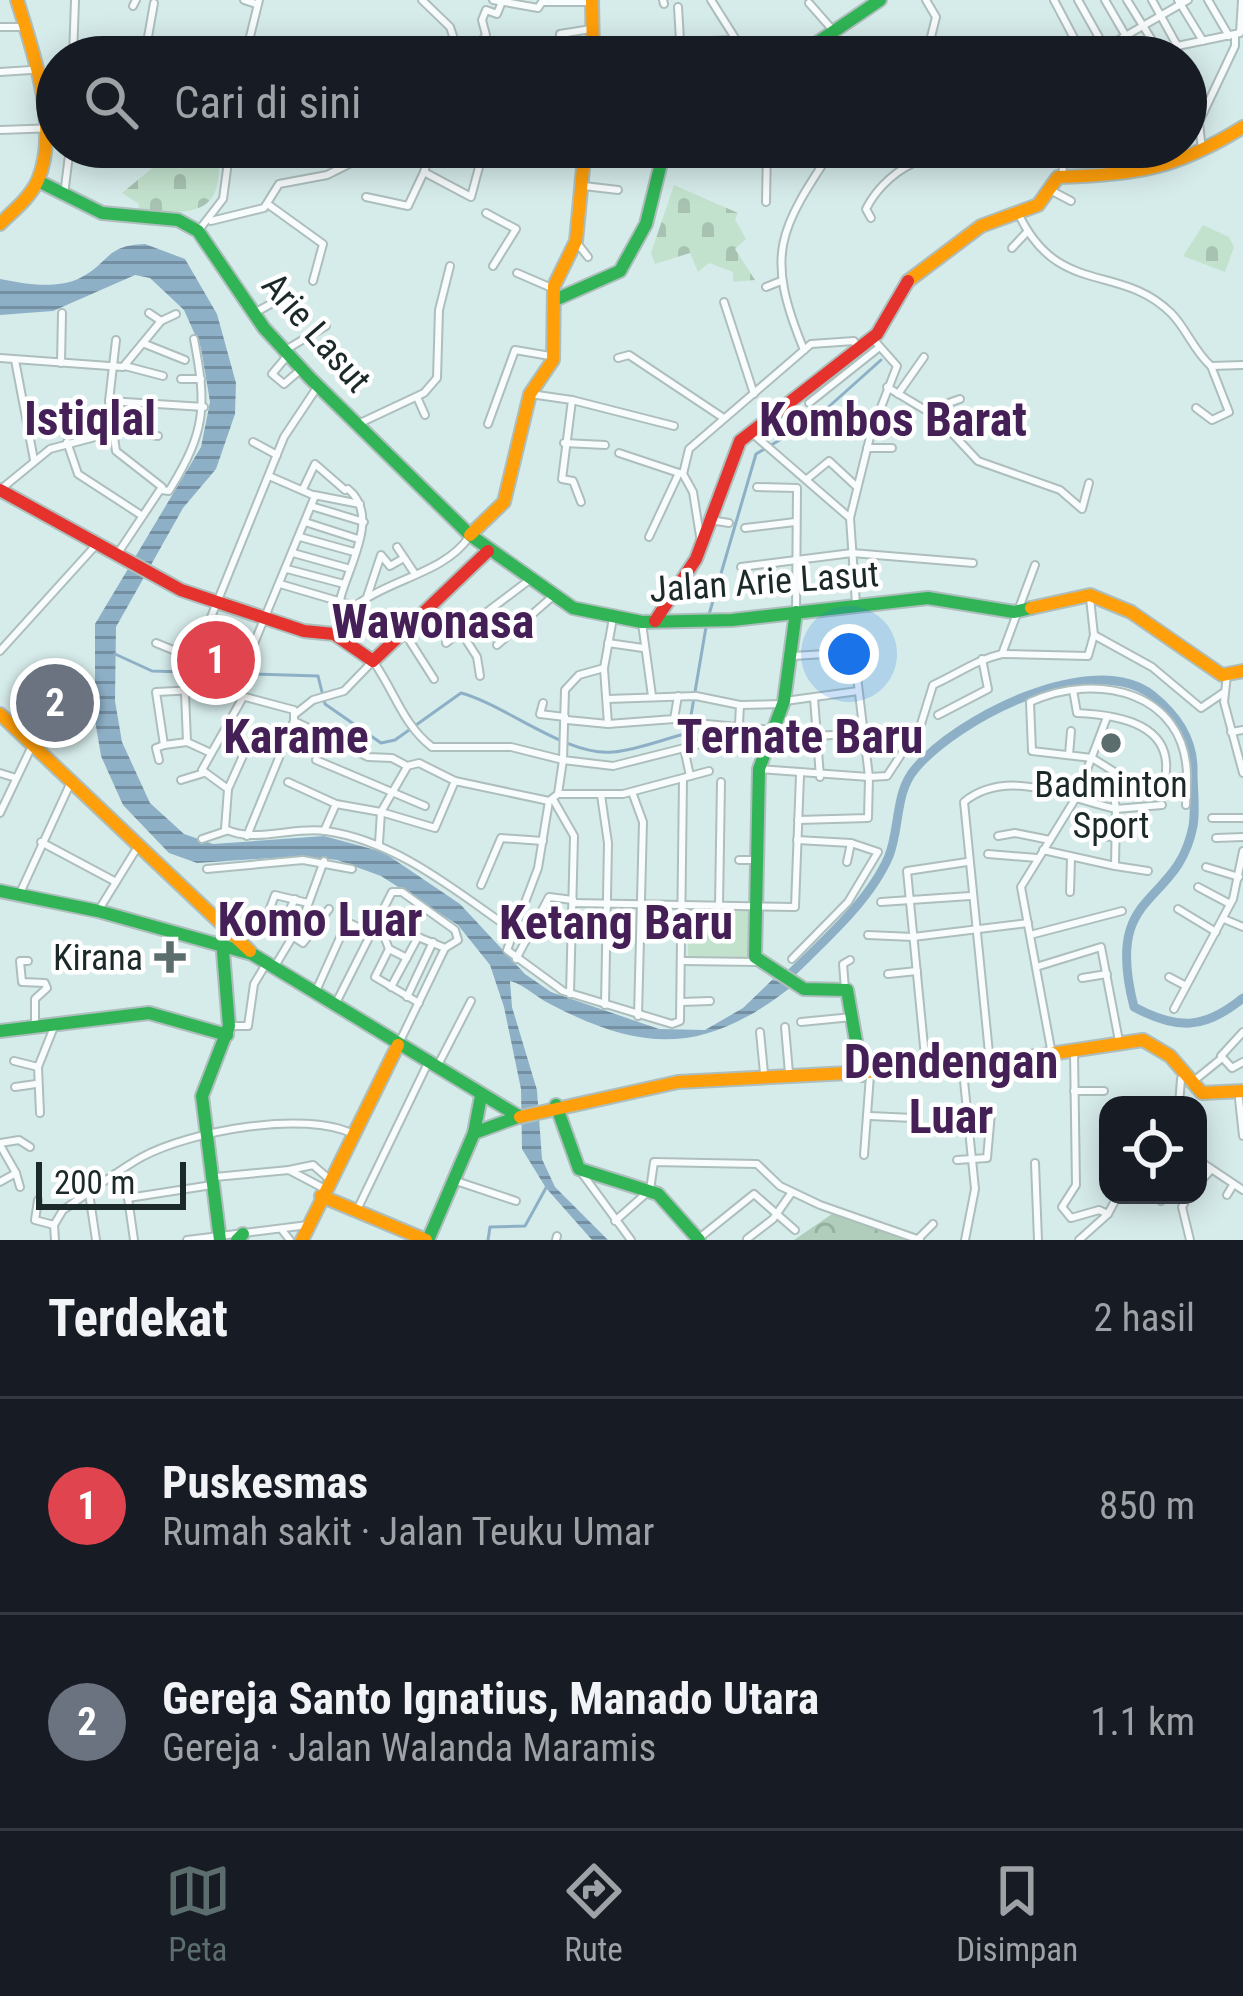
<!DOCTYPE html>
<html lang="id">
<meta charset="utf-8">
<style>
body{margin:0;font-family:"Roboto Condensed",sans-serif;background:#242831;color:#f1f3f6}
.controls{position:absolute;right:36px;bottom:36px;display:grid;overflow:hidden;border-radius:24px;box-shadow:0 6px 30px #0003}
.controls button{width:108px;height:108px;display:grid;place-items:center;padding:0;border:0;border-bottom:3px solid #363941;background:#171b24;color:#f1f3f6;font:60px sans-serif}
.scale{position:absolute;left:36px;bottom:30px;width:150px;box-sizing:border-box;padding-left:12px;border:6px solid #1b2929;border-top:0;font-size:33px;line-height:42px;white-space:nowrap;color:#1b2929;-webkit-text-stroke:9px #fff;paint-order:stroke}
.you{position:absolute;left:849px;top:654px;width:42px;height:42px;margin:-30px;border:9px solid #fff;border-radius:50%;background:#1a73e8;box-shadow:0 0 0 18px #1a73e833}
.badge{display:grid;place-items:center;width:78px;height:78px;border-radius:50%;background:#5c6d6d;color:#fff;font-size:39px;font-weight:700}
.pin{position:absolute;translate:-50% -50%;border:6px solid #fff;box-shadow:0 3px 12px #0006}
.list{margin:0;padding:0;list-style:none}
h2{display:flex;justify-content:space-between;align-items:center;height:156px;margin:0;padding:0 48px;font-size:51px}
h2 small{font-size:39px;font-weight:400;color:#9ea1a6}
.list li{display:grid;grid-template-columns:78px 1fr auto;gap:36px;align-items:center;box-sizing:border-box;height:216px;padding:0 48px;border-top:3px solid #363941}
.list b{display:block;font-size:45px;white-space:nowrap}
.list p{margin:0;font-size:39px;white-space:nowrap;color:#9ea1a6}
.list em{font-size:39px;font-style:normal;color:#9ea1a6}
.icon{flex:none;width:66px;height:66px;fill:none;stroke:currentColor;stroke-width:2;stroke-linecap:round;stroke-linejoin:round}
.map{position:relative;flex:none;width:1243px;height:1240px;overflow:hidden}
.search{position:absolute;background:#171b24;box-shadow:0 6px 30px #0003;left:36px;right:36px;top:36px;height:132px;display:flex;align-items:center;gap:30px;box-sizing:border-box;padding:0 42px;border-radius:66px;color:#9ea1a6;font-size:45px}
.sheet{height:588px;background:#171b24}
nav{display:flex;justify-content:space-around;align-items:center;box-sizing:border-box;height:168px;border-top:3px solid #363941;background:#171b24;font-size:33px;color:#9ea1a6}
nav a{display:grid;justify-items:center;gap:6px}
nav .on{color:#5c6d6d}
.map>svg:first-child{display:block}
.forest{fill:url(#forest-crowns)}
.cemetery{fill:url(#cemetery-stones)}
.garden{fill:#c3e2ce}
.water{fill:url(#water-rules)}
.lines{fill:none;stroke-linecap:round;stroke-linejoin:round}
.stream{stroke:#8eb0c6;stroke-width:3}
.river{stroke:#8eb0c6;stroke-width:9}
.street-casing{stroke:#adbebd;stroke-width:10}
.fast-casing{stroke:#adbebd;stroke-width:16}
.slow-casing{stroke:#adbebd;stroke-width:16}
.jam-casing{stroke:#adbebd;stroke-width:16}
.street{stroke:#f9fcfc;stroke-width:6}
.fast{stroke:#30b455;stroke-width:12}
.slow{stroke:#ff9f0a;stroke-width:12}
.jam{stroke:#e5322d;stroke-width:12}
.poi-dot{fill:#5c6d6d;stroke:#fff;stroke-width:4.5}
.labels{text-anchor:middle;stroke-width:9;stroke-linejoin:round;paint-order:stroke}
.street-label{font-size:36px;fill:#1b2929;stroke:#fff}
.poi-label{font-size:36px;fill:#1b2929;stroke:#fff}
.district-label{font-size:48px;font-weight:bold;fill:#452056;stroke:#fff}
</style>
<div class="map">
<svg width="1243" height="1240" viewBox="0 0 1243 1240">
<defs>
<pattern id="forest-crowns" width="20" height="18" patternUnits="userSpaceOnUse" patternTransform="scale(3)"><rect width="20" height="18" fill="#afcdba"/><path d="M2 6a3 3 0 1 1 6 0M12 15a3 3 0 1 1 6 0" fill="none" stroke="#96b0a0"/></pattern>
<pattern id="cemetery-stones" width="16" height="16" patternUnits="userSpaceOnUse" patternTransform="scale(3)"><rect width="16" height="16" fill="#c3e2ce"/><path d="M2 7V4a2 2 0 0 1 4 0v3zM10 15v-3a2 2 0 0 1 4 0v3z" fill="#a7c2b1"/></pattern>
<pattern id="water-rules" width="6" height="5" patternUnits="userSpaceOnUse" patternTransform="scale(3)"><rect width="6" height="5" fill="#8eb0c6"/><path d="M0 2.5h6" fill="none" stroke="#738fa1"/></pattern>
</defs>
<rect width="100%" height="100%" fill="#d6eceb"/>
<path class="forest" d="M835,1212L914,1240H794Z"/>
<g class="cemetery">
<path d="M185,147H218C225,218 196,213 138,211L139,204L122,193L161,161L180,169Z"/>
<path d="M674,185L738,213L735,219L746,239L735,249L755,280L733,282V272L709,263L698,272L690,253L655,264L651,253Z"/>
<path d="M1203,225L1229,237L1234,247L1225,272L1183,256Z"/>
</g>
<path class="garden" d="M688,908L752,909V958H688Z"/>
<path class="water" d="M145,244L185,259L217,314L236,383L235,414L216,469L183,508L116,627L115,701L122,742L150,803L184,834L213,844L324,836L383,852L460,904L525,974L551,992L659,1029L705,1030L743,1008L773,979L790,988C705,1053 646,1054 550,1004C536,997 525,985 510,981L512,1007L537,1090L542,1159L555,1187L608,1240H592L546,1188L522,1149L521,1089L504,1007L490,965L458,925L381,876L337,860L301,856L197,863L169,853L123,805L101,756L95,720V624L201,447L210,402L201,348L184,310L150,278L135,275L53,311L0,315V279C25,284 54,289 78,279C110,264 104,245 145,244Z"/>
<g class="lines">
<g class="stream">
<path d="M708,618L756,454L815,419L881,360"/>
<path d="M115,654L152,671L318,676L325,704L381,743L395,740L461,693C506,705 567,757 613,752C637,750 664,739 688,733L706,627"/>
<path d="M488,1240L490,1227L525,1226L547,1186"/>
</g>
<path class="river" d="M783,981C819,945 869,903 889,856C900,828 895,792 915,769C956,719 1092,649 1152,695C1177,715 1194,739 1193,772C1193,789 1196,810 1193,826C1177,909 1103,886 1134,1007C1177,1030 1204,1030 1243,998"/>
<g class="street-casing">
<g id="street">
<path d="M244,0L256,4"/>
<path d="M422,0L450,27L460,57"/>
<path d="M493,0L538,8L542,2H592"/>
<path d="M663,0L664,4"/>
<path d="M711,0L747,57"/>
<path d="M1054,0L1084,57"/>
<path d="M1078,0L1110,57"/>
<path d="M1105,0L1138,57"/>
<path d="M1127,0L1158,50L1240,33L1242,0"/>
<path d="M1152,0L1178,47"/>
<path d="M1178,0L1203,41"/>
<path d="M1208,0L1229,36"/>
<path d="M154,3L148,37L161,57"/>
<path d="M809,3L831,28"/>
<path d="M133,6L136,0"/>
<path d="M678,7L681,57"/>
<path d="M0,27H22"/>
<path d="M478,45L486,35L482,20L486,10L497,14L501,4"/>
<path d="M488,45H520L525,57"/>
<path d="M633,45L732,40"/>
<path d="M460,51L488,45V57"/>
<path d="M73,57L75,0"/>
<path d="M245,57L259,0"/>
<path d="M365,57L387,46"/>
<path d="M560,57V34L591,29"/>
<path d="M926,57L936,17L926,0"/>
<path d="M1089,57L1188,0"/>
<path d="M0,72L31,70"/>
<path d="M0,130L57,128"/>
<path d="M438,147L442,157H584"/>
<path d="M1062,147L1063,176"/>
<path d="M664,150L716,155L717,147"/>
<path d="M1202,151L1199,122L1235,46V35"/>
<path d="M387,152V147"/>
<path d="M70,156L158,160"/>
<path d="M424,172L428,160"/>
<path d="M584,186L618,190"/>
<path d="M1052,191L1071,201"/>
<path d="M64,195L70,147"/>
<path d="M366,197L408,206L424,172L471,197L482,156"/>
<path d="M766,202L767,147"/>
<path d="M269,205L323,244L313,281"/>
<path d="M486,213L516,229L493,266"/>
<path d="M1018,213C1058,298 1119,262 1171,313C1186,328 1194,351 1211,366L1243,365"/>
<path d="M871,218L866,209C877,187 899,167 922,160L925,147"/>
<path d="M211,221L264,208L279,184L327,175L363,157"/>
<path d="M199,230L223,199L230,147"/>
<path d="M578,244L588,257"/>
<path d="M1012,248L1027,232"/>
<path d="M517,273L554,289"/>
<path d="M766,287L781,281"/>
<path d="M724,302L754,394"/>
<path d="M256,312L289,294"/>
<path d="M161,321L176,314"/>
<path d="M116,340L109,401L116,451L162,487L118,553"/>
<path d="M145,344L185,360"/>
<path d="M287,349L326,326"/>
<path d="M804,350C764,253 779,230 834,147"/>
<path d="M288,355L272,374L284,384L299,371"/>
<path d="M0,358L123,367L161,321L149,313"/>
<path d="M618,358L629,355L722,417"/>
<path d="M15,360L34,460"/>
<path d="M61,363L62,313"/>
<path d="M125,366L163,376"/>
<path d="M181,379H201"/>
<path d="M887,387L937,417L978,461L1060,490L1082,509L1089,483"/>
<path d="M530,394L572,400L562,479L573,481L581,502"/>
<path d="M898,394L924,357"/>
<path d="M417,397L425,415"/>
<path d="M572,400L674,426"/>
<path d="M109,401L204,407"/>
<path d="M809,403L877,349"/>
<path d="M1196,408L1212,420L1229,412L1211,366"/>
<path d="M935,416L943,405L960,399"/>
<path d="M358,424L424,393L437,378L439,310L450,266"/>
<path d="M488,424L515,350L550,356"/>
<path d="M111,428L158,436"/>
<path d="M753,434L850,518"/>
<path d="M67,442L78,474L141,515"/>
<path d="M253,442L277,455"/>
<path d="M564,443L605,445"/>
<path d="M867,448H892"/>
<path d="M619,453L679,473"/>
<path d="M807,479L829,461L857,487"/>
<path d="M757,487L797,488L796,612"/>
<path d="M303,489L315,464L345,490"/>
<path d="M0,490L50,449L110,433"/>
<path d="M161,490L169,491C206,431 207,407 194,339"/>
<path d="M314,495L360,504"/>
<path d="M311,506L364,522"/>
<path d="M710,520L729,523"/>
<path d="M305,522L358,539"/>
<path d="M745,528L795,522"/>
<path d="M700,536L693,492L683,474L689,449L811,344L854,341L857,347"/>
<path d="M300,537L354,552"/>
<path d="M649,537L679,473"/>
<path d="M397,547L415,574"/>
<path d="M293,553L347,568"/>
<path d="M741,567L852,553L973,563"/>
<path d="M287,569L344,584"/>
<path d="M280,584L355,606"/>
<path d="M367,597L381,555L390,566L404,558"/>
<path d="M340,600C348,566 381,516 348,489"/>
<path d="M856,604L850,518L871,433L897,366L874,340"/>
<path d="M613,618L604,668L579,675L565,690L563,760L613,766L704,743L864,733"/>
<path d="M642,623L652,696"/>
<path d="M404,632L434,679"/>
<path d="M461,632L477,657L480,676"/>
<path d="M334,634C356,580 438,583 469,537"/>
<path d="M1094,635L1152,667L1201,708L1223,693"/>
<path d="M156,643L195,659"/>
<path d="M446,643L528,581"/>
<path d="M608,643L643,648"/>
<path d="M497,645L552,597"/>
<path d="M0,651L96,545"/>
<path d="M1002,654L1088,656L1094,635L1090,598"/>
<path d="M793,656L825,654"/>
<path d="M248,658L315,496L269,476"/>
<path d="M604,669L608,724"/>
<path d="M1227,675L1224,702L1243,773"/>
<path d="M1073,690L1077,713C1121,715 1175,725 1165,779"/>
<path d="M187,692L190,669L284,437L318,386"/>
<path d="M185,693L187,742"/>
<path d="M814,698L820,777"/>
<path d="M242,699L202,770L228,789L225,829C255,844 293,826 326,831C397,841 457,892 515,932"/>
<path d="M607,699L696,696L740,705L782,704"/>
<path d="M785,701L858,691"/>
<path d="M543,703L540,714L565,717"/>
<path d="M294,715L313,700L344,691L373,661C394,690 403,725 432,747H511L563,760L558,794L549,801L538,868L507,950L563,991L672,1024L680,1021L683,779"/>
<path d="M938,715L988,689L982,659"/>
<path d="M567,720L608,724L674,719L678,696"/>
<path d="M695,723L773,730"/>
<path d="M1231,732L1243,730"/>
<path d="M738,743L740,705"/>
<path d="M164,745L156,692L215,689L294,710V721L368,757L392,758L407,766L419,763L455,781L549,801"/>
<path d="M164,745L187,742L211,753"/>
<path d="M684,748L690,776"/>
<path d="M1069,755L1071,731"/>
<path d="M159,760L156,748L164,745"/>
<path d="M316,760L425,806"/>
<path d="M759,769L869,777L854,651"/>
<path d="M1113,771L1092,758L1032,751L1030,702C1097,671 1186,692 1187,776"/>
<path d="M0,773L16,778"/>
<path d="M181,780L204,773"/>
<path d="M288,782L336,804"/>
<path d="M228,789L246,749"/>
<path d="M632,792L643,822L638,1016"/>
<path d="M558,794H623L709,771"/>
<path d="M601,795L608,843L605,1005"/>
<path d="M554,801L574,836L570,994"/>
<path d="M1162,805L1116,809L1114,796L1119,790L1187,776L1186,805"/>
<path d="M0,813L32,746"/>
<path d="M1212,818H1243"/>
<path d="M798,820L868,818L869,777L887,776L921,724L933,685C958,674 975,660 1002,654L1035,565"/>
<path d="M324,831L336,804L381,812L407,767"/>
<path d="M247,836L294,721"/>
<path d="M998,836L1015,833L1050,840"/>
<path d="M1089,836L1118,837"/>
<path d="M1216,838L1243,837"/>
<path d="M202,839L226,831"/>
<path d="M41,842L116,882"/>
<path d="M379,843L381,812L435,828L455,781"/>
<path d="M988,854L1037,858"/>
<path d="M739,860H754"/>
<path d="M847,862L851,843"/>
<path d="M1115,866L1148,871"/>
<path d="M1206,867L1239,877"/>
<path d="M207,869L303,860L352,869"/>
<path d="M481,885L501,838L543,841"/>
<path d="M1198,887L1230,904"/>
<path d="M1070,892L1071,858"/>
<path d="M20,893L71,782"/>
<path d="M881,902L970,896"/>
<path d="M308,903L275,895L266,919L303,943L329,909"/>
<path d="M573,903L795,907L800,775"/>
<path d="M719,906L721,782"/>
<path d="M100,908L137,848"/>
<path d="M1178,909L1216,932"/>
<path d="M1224,919L1243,927"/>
<path d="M280,928L295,899"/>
<path d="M373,930L384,936L389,949"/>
<path d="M868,935L913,937L1028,923"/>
<path d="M1030,935L1122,911"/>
<path d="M407,958L389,949L375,977L419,1003"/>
<path d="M516,959L549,897L573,900"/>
<path d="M792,959L848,902L878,852L851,843L797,840"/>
<path d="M28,961H20L22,982L45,983L47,988L35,999V1026"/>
<path d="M683,961L757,962"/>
<path d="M275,966L302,921L324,861"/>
<path d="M1036,967L1101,947L1119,1041"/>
<path d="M888,974L917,971"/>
<path d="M1169,977L1186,986"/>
<path d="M1082,978L1107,974"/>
<path d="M391,987L418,937L445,948L400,1041"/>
<path d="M845,989L843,964L850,960"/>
<path d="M316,991L347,922L371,933"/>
<path d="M407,997L433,942"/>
<path d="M681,1002L710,1001"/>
<path d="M336,1003L392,892H402L455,930L458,940L445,948"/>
<path d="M1174,1009L1233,899L1243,851"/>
<path d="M801,1022L852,1017"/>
<path d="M229,1026H248L254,984L266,964"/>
<path d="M785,1027L789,1073"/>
<path d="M760,1032L764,1073"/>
<path d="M1243,1032L1221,1056L1232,1068L1243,1062"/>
<path d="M1051,1049L1021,887L1077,796L1107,717"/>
<path d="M1074,1052L1076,1185L1062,1207L1071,1218L1099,1210L1108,1214L1079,1240"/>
<path d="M14,1061L38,1067"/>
<path d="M990,1063L964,802C1008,766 1069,799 1116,809L1115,866L1043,850"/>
<path d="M437,1067L471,1001"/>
<path d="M926,1067L907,871L967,862"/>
<path d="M963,1071L975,1189L965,1240"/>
<path d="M1190,1084L1222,1058"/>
<path d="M15,1087L36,1084"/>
<path d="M1074,1091H1104"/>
<path d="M1239,1099L1243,1136"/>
<path d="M1179,1105L1181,1079"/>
<path d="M40,1113L38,1067L54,1027"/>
<path d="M870,1116L913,1118"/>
<path d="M0,1143L19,1140L30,1147"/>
<path d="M0,1145L16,1173L0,1182"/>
<path d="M864,1155L870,1075"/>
<path d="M957,1160L987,1158L991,1113L967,1114"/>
<path d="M1198,1160L1243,1190"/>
<path d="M1035,1163L1038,1240"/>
<path d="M289,1170L313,1165L329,1179"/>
<path d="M581,1172L631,1240"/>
<path d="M16,1173L20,1187"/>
<path d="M115,1174L128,1198L212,1185"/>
<path d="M215,1177L289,1170L325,1189"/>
<path d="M453,1180L516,1201"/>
<path d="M1198,1184L1209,1172"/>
<path d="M89,1193L96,1240"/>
<path d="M1189,1195L1182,1207L1190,1240"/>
<path d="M1227,1195L1233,1185"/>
<path d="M128,1198L134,1240"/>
<path d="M38,1200L35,1220L54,1225"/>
<path d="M1161,1201L1164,1195"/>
<path d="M357,1210L427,1065"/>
<path d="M1108,1214L1118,1195"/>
<path d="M615,1221L650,1190L654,1162L757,1164L780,1186L820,1205L920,1240"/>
<path d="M282,1230L290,1240"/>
<path d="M698,1239L754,1194L795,1230"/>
<path d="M747,1239L773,1219L792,1192"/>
<path d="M918,1239L933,1224"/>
<path d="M55,1240L54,1225L63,1210C89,1193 115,1172 142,1157C190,1131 305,1110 353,1134"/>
<path d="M187,1240L308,1225"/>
<path d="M556,1240L557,1236"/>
</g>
</g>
<g class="fast-casing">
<g id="fast">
<path d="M796,57L880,0"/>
<path d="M38,181L102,213L178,220L198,231L264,328L310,378L470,535L573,608L642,622L732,620L928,598L1014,612L1031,608"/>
<path d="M557,299L620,271L646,224L665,147"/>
<path d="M796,612L784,701L759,769L755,957L804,989L847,990L862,1075"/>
<path d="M0,891L98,911L252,954L520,1117"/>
<path d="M0,1031L149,1013L227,1035"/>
<path d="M556,1105L579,1169L658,1194L699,1240"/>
<path d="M474,1133L515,1118"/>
<path d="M220,1240L202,1096L229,1026L222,939"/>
<path d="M237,1240L243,1234"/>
<path d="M428,1240L474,1133L481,1096"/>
</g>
</g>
<g class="slow-casing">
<g id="slow">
<path d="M592,0L593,57"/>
<path d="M0,224C13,211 30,198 38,180C60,128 33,51 17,0"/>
<path d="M908,281L981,226L1038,205L1058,177C1135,175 1176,169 1243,127"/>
<path d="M470,535L504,502L530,394L553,360L554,286L576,241L585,147"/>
<path d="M1031,608L1090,595L1131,612L1222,675L1243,671"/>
<path d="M0,714L250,951"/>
<path d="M520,1117L678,1082L963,1067L1143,1040L1170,1056L1202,1093L1243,1091"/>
<path d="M321,1196L426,1240"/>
<path d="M302,1240L398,1045"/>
</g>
</g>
<g class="jam-casing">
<g id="jam">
<path d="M0,490L181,590L304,631L334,634L373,661L488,551"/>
<path d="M655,621L696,559L740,441L877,334L908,281"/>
</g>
</g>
<use href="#street" class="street"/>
<use href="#fast" class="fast"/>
<use href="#slow" class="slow"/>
<use href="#jam" class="jam"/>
</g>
<g class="poi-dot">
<circle cx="1111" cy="743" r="12"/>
<path d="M164 939h12v12h12v12h-12v12h-12v-12h-12v-12h12z"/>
</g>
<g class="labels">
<g class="street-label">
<text transform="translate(317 332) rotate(49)" y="13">Arie Lasut</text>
<text transform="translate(764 581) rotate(-4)" y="13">Jalan Arie Lasut</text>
</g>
<g class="poi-label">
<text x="1111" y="797">Badminton<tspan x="1111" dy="41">Sport</tspan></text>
<text x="143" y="970" text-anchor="end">Kirana</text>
</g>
<g class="district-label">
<text x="90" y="435">Istiqlal</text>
<text x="893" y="436">Kombos Barat</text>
<text x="433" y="638">Wawonasa</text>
<text x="296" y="753">Karame</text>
<text x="800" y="753">Ternate Baru</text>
<text x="320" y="936">Komo Luar</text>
<text x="616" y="939">Ketang Baru</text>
<text x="951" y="1078">Dendengan<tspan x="951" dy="55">Luar</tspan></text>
</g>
</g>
</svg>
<div class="controls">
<button><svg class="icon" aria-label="locate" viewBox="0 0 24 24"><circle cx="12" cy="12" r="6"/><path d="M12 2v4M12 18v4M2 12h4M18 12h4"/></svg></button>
</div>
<div class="scale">200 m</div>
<div class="you"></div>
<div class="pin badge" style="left:216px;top:660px;background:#e0444e">1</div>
<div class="pin badge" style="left:55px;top:703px;background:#6b7280">2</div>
<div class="search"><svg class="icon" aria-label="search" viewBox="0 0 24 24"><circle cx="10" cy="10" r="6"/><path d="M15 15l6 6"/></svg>Cari di sini</div>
</div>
<section class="sheet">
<h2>Terdekat<small>2 hasil</small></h2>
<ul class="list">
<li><span class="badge" style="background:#e0444e">1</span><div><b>Puskesmas</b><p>Rumah sakit · Jalan Teuku Umar</p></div><em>850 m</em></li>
<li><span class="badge" style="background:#6b7280">2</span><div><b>Gereja Santo Ignatius, Manado Utara</b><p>Gereja · Jalan Walanda Maramis</p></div><em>1.1 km</em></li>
</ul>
</section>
<nav>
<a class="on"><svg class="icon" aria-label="map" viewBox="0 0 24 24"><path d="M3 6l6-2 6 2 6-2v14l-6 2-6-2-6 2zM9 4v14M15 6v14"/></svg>Peta</a>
<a><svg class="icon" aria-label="directions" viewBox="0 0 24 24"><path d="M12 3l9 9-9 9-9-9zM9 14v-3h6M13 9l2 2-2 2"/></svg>Rute</a>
<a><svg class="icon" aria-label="saved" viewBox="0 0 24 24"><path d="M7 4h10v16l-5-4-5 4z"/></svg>Disimpan</a>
</nav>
